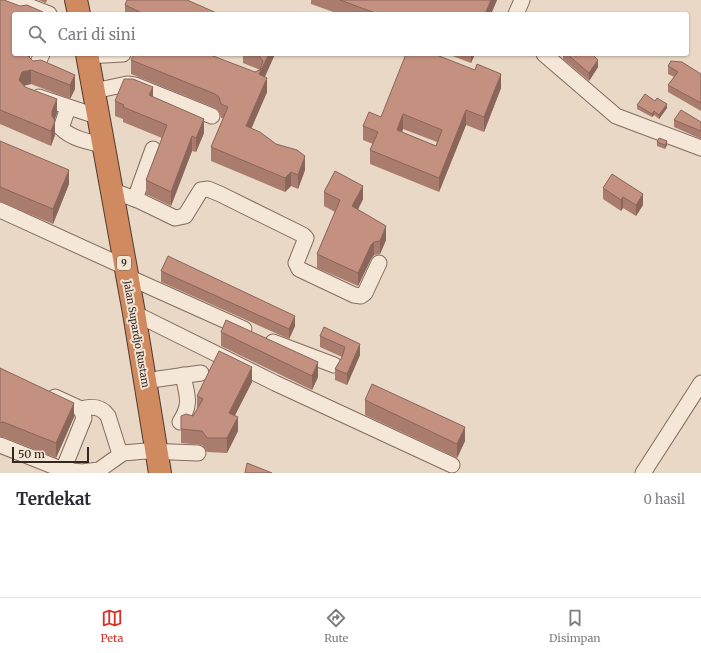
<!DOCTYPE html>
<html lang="id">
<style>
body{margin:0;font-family:Merriweather,serif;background:#f2f2f3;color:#2b2b33}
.scale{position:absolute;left:12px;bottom:10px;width:77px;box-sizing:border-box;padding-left:4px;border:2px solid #352620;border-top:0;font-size:11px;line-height:14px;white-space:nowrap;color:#352620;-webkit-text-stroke:3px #f2e4d5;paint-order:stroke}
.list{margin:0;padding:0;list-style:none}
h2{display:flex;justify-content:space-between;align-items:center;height:52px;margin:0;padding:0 16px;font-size:17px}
h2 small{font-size:13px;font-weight:400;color:#7c7c81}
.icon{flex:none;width:22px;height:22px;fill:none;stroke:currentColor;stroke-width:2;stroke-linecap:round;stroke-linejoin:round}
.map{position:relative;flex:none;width:701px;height:473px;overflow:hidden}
.search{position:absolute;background:#fff;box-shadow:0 1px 3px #0004;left:12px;right:12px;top:12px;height:44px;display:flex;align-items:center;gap:10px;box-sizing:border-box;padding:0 14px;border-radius:4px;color:#7c7c81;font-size:15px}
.sheet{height:124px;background:#fff}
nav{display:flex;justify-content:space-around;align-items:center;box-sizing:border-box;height:56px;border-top:1px solid #e1e1e2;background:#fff;font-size:11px;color:#7c7c81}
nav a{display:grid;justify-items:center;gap:2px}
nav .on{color:#d93025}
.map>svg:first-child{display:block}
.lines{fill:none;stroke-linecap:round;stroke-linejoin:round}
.minor-casing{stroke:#836b5e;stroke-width:17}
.highway-casing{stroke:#513a31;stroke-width:24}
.minor{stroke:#f5e7d8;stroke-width:15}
.highway{stroke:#d08a60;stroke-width:22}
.wall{fill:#a97c6e;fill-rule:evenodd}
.shaded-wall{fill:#89655a}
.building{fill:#c49080;stroke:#89655a;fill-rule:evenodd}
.labels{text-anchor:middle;stroke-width:4;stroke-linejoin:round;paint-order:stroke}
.shield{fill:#f2e4d5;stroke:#6e5f56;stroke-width:1}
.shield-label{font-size:9px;font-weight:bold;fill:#352620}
.street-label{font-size:10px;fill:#352620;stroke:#f2e4d5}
</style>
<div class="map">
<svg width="701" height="473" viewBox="0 0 701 473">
<rect width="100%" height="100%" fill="#e9d8c6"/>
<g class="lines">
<g class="minor-casing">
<g id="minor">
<path d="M13,0L49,14"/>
<path d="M516,14L522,0"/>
<path d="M544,54L616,116L701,148"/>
<path d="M87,56L123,54"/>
<path d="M36,67L42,54"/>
<path d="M94,91L127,84L135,85L212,116"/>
<path d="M39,97L99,117"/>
<path d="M68,108L61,128C72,139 89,142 104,145"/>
<path d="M111,190L140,201L175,218L185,216L201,190L208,189L220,194L303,235L306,238L296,263L299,269L354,295L361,296L365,293L379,263"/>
<path d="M135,199L153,149"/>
<path d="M0,210L125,267"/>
<path d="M126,276L244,329"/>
<path d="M134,313L275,383L452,465"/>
<path d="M273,342L334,365"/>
<path d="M145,382L158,379L201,373"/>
<path d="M55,397L81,409L84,418L63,470L82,472L99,470L123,453L146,451L198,453"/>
<path d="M81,409C92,406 101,406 108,416L120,454"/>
<path d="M180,422C192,403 187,396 183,375"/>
<path d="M0,445L63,470"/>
<path d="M643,473L701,383"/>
</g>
</g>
<g class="highway-casing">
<g id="highway">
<path d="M76,0L79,14"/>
<path d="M87,54L134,313L160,473"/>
</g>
</g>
<use href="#minor" class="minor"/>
<use href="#highway" class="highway"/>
</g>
<g class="wall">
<path d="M0,0L43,14L29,58L33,61L75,75V89L70,99L31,84L24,86L57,113L55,119V135L51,146L0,124Z"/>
<path d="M38,0H47L46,3Z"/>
<path d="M311,0H497L491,14H339L311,4Z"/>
<path d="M125,5L219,14H125Z"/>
<path d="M243,54H275L265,77L267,92L251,129L305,170L298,189L291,186L285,192L211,161V147L223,118H221L219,111L215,108L131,74V60L255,72L259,70L258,69L243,63Z"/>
<path d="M447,54H475L471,63Z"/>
<path d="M563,54H572L598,67L589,81L563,59Z"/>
<path d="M668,66L701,74V111L668,92V85L674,77L668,74Z"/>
<path d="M501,88L484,132L466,125L439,192L370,164V150L373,144L363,140V126L381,117ZM403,129L437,142L436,146L402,132Z"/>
<path d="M153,97L204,133L196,152L192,151L171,206L146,194V180L162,138L123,122V119L115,116V101Z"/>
<path d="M637,105L667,108L659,119L654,115L652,117L637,109Z"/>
<path d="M674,120L701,122V139L674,127Z"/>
<path d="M0,141L69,184L53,224L0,202Z"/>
<path d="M657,142L667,145L665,149L657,146Z"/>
<path d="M603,188L643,205L636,216L623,208L621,211L603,199Z"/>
<path d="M324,192L363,199L358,210L386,240L380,254L374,255L371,259L358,286L317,268V254L335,212L324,206Z"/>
<path d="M161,271L295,326L289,339L161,282Z"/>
<path d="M324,327L360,355L347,385L335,380V369L342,357L320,347V336Z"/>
<path d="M221,332L318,377L312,390L221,346Z"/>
<path d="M0,368L74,417L56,458L3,437H0Z"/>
<path d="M252,382L235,415L238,431L227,453L207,452L202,445L181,443V416H193L197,410V396Z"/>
<path d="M365,400L465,441L457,458L365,415Z"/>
</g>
<g class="shaded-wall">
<path d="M491,0H497L491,14H485Z"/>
<path d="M25,54H31L25,68Z"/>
<path d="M269,54H275L259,89V74Z"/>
<path d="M471,54H475L471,63Z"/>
<path d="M598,60V67L589,81V73Z"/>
<path d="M31,70V84L22,86L19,80L22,72Z"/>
<path d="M501,74V88L484,132V117Z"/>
<path d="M75,75V89L70,99V85Z"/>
<path d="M267,78V92L246,141V126Z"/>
<path d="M153,87V102L149,95Z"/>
<path d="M57,99V113L52,125V111Z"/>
<path d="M667,104V108L659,119V115Z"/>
<path d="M466,110V125L439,192V178Z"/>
<path d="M654,111V115L652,117V114Z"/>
<path d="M403,114V129L397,144V130Z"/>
<path d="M204,119V133L196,152V138Z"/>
<path d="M55,121V135L51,146V131Z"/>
<path d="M192,136V151L171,206V192Z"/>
<path d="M667,141V145L665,149V145Z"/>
<path d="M305,156V170L298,189V175Z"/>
<path d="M69,170V184L53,224V209Z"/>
<path d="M291,172V186L285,192V178Z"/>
<path d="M363,186V199L352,220V206Z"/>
<path d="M643,194V205L636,216V205Z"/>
<path d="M623,197V208L621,211V200Z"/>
<path d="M386,226V240L380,254V241Z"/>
<path d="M374,242V255L371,259L358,286V273L371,245Z"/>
<path d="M295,316V326L289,339V329Z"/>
<path d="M360,344V355L347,385V374Z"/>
<path d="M318,362V377L312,390V376Z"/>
<path d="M252,367V382L229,427V413Z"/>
<path d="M74,403V417L56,458V443Z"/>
<path d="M238,417V431L227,453V438Z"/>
<path d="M465,427V441L457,458V444Z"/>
</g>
<g class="building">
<path d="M0,0H4L20,6L27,5L43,12L42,14H14V54H26L33,61L41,60L75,75L70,85L31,70L22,72L19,80L25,87L57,99L52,111V116L55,121L51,131L0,110Z"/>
<path d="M127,0H187L219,14H144L125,5Z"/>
<path d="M340,0H491L485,14H378Z"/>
<path d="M134,54H208L255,72L260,70L263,61L258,55L256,54H269L259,74L267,78L246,126L260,132L276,144L297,150L305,156L298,175L291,172L285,178L211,147L228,107L221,104L219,97L215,94L131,60Z"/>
<path d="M406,54H434L475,70L477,64L501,74L484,117L466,110L439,178L370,150L378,132L363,126L369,112L381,117ZM403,114L442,130L436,146L397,130Z"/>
<path d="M567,54H572L575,56L584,54H592L598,60L589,73Z"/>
<path d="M671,61L682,62L701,74V103L668,85L678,72L668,66Z"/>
<path d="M124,79H133L153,87L149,95L204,119L196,138L192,136L171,192L146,180L167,125L123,107L124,105L115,101Z"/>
<path d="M645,94L655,101L657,98L667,104L659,115L654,111L652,114L637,105Z"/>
<path d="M681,110L701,122V131L674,120Z"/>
<path d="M659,138L667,141L665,145L657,142Z"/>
<path d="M0,141L69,170L53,209L0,187Z"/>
<path d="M335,171L363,186L352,206L386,226L380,241L374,242L371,245L358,273L317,254L340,200L324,192Z"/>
<path d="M612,174L643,194L636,205L623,197L621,200L603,188Z"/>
<path d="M168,256L295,316L289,329L161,271Z"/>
<path d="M226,320L318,362L312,376L221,332Z"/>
<path d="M324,327L360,344L347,374L335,369L342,357L345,347L320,336Z"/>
<path d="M219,351L252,367L229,413L238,417L227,438H207L202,431L181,429V416L186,414L193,416L203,399L197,396Z"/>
<path d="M0,368L74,403L56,443L3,422L0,423Z"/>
<path d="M372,384L465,427L457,444L365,400Z"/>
<path d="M247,463L272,473H245Z"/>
</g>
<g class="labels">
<rect class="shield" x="117" y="256" width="14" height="14" rx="3"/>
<g class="shield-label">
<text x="124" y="266">9</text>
</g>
<g class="street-label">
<text transform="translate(137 334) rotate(80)" y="4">Jalan Supardjo Rustam</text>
</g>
</g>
</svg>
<div class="scale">50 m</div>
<div class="search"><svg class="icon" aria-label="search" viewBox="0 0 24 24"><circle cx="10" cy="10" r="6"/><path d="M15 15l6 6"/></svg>Cari di sini</div>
</div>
<section class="sheet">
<h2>Terdekat<small>0 hasil</small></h2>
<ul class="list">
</ul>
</section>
<nav>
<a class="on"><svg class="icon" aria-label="map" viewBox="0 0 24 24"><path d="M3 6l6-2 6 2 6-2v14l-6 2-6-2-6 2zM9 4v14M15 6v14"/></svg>Peta</a>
<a><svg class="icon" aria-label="directions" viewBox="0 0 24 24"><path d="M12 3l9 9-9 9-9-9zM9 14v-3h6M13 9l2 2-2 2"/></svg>Rute</a>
<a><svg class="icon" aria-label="saved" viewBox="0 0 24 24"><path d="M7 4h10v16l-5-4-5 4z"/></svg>Disimpan</a>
</nav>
